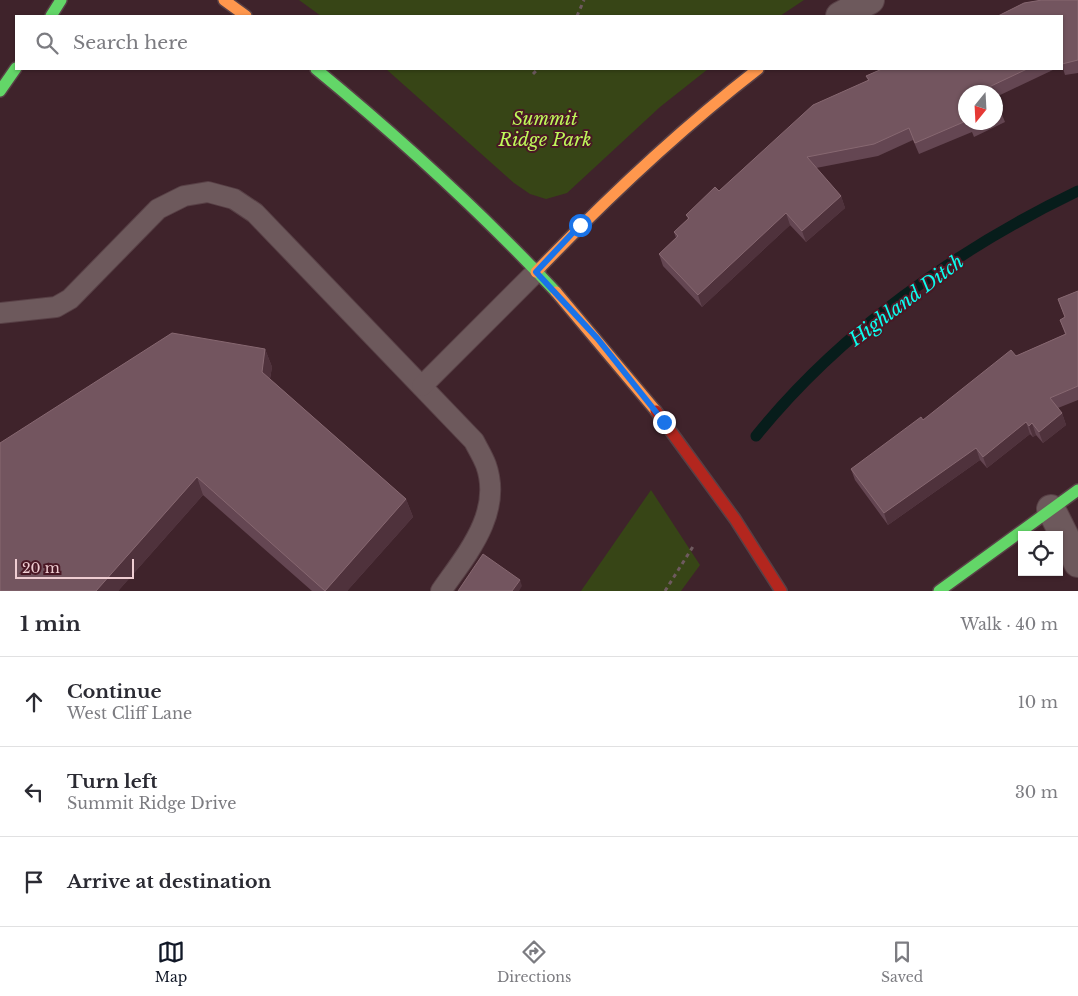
<!DOCTYPE html>
<meta charset="utf-8">
<style>
body{margin:0;font-family:"Libre Baskerville",serif;background:#f2f2f3;color:#2b2b33}
.controls{position:absolute;right:15px;bottom:15px;display:grid;overflow:hidden;border-radius:0px;box-shadow:0 1px 4px #0004}
.controls button{width:45px;height:45px;display:grid;place-items:center;padding:0;border:0;border-bottom:1px solid #e1e1e2;background:#fff;color:#2b2b33;font:25px sans-serif}
.compass{position:absolute;left:958px;top:85px;width:45px;height:45px;border-radius:50%;background:#fff;box-shadow:0 1px 4px #0004;rotate:198deg}
.scale{position:absolute;left:15px;bottom:12px;width:119px;box-sizing:border-box;padding-left:5px;border:2px solid #efcdd2;border-top:0;font-size:14px;line-height:18px;white-space:nowrap;color:#efcdd2;-webkit-text-stroke:4px #4a1825;paint-order:stroke}
.stop{position:absolute;width:15px;height:15px;margin:-11px;border:4px solid #1a73e8;border-radius:50%;background:#fff}
.stop.end{background:#1a73e8;border-color:#fff;box-shadow:0 1px 5px #0008}
.list{margin:0;padding:0;list-style:none}
h2{display:flex;justify-content:space-between;align-items:center;height:65px;margin:0;padding:0 20px;font-size:21px}
h2 small{font-size:16px;font-weight:400;color:#7c7c81}
.list li{display:grid;grid-template-columns:32px 1fr auto;gap:15px;align-items:center;box-sizing:border-box;height:90px;padding:0 20px;border-top:1px solid #e1e1e2}
.list b{display:block;font-size:19px;white-space:nowrap}
.list p{margin:0;font-size:16px;white-space:nowrap;color:#7c7c81}
.list em{font-size:16px;font-style:normal;color:#7c7c81}
.icon{flex:none;width:28px;height:28px;fill:none;stroke:currentColor;stroke-width:2;stroke-linecap:round;stroke-linejoin:round}
.map{position:relative;flex:none;width:1078px;height:591px;overflow:hidden}
.search{position:absolute;background:#fff;box-shadow:0 1px 4px #0004;left:15px;right:15px;top:15px;height:55px;display:flex;align-items:center;gap:12px;box-sizing:border-box;padding:0 18px;border-radius:0px;color:#7c7c81;font-size:19px}
.sheet{height:335px;background:#fff}
nav{display:flex;justify-content:space-around;align-items:center;box-sizing:border-box;height:70px;border-top:1px solid #e1e1e2;background:#fff;font-size:14px;color:#7c7c81}
nav a{display:grid;justify-items:center;gap:2px}
nav .on{color:#111827}
.map>svg:first-child{display:block}
.green{fill:#374516}
.lines{fill:none;stroke-linecap:round;stroke-linejoin:round}
.stream{stroke:#071d1b;stroke-width:11}
.lane-casing{stroke:#584046;stroke-width:22}
.street-casing{stroke:#584046;stroke-width:30}
.fast-casing{stroke:#584046;stroke-width:14}
.slow-casing{stroke:#584046;stroke-width:14}
.jam-casing{stroke:#584046;stroke-width:14}
.path{stroke:#6e5a5f;stroke-width:3;stroke-dasharray:4 4;stroke-linecap:butt}
.lane{stroke:#6d595c;stroke-width:20}
.street{stroke:#6d595c;stroke-width:28}
.fast{stroke:#63d668;stroke-width:11}
.slow{stroke:#ff974d;stroke-width:11}
.jam{stroke:#b3261e;stroke-width:11}
.wall{fill:#644652}
.shaded-wall{fill:#4f323c}
.building{fill:#73555f;stroke:#876871}
.route{stroke:#1a73e8;stroke-width:6}
.labels{text-anchor:middle;stroke-width:4;stroke-linejoin:round;paint-order:stroke}
.park-label{font-size:18px;font-style:italic;fill:#bef85a;stroke:#4a1825}
.water-label{font-size:19px;font-style:italic;fill:#0cfced;stroke:#4a1825}
</style>
<div class="map">
<svg width="1078" height="591" viewBox="0 0 1078 591">
<rect width="100%" height="100%" fill="#3f232b"/>
<g class="green">
<path d="M299,0H804L780,16H321Z"/>
<path d="M386,69H708L660,107L567,193L546,199L530,194L514,183Z"/>
<path d="M651,490L700,565L681,591H581Z"/>
</g>
<g class="lines">
<path class="stream" d="M756,436C840,332 957,249 1078,191"/>
<g class="lane-casing">
<g id="lane">
<path d="M0,313L56,307L70,299L158,209L184,196L208,192L234,199L255,213L474,441C478,449 483,457 486,465C503,513 466,555 441,591"/>
<path d="M422,386L536,272"/>
</g>
</g>
<g class="street-casing">
<g id="street">
<path d="M840,16L870,0"/>
<path d="M1051,509L1078,563"/>
</g>
</g>
<g class="fast-casing">
<g id="fast">
<path d="M51,16L61,0"/>
<path d="M316,69C401,139 481,212 556,292"/>
<path d="M0,91L16,68"/>
<path d="M939,591L1078,490"/>
</g>
</g>
<g class="slow-casing">
<g id="slow">
<path d="M224,0L246,16"/>
<path d="M536,272C606,199 678,131 758,69"/>
<path d="M556,292L656,411"/>
</g>
</g>
<g class="jam-casing">
<path id="jam" d="M656,411L735,519L781,591"/>
</g>
<g class="path">
<path d="M577,16L584,0"/>
<path d="M533,74L538,69"/>
<path d="M665,591L694,545"/>
</g>
<use href="#lane" class="lane"/>
<use href="#street" class="street"/>
<use href="#fast" class="fast"/>
<use href="#slow" class="slow"/>
<use href="#jam" class="jam"/>
</g>
<g class="wall">
<path d="M1078,0V73L1065,75L1062,65V16Z"/>
<path d="M882,69H1055L996,97V92H966V122H996V100L1005,122L974,137L972,132L919,154L913,140L878,156L816,168L841,196L845,208L806,242L790,225L702,307L663,266L659,254L676,238L674,232L688,219L686,215L868,80L866,76Z"/>
<path d="M1078,291V400L1058,408L1062,413L1066,425L1043,443L1036,435L1033,437L1030,434L987,468L980,460L888,525L855,480L851,469L923,420L1016,356L1065,334L1060,320L1065,317L1058,299Z"/>
<path d="M265,349L272,367L270,379L406,499L413,517L347,591H312L203,495L118,591H0Z"/>
</g>
<g class="shaded-wall">
<path d="M841,196L845,208L806,242L802,231Z"/>
<path d="M786,213L790,225L702,307L698,295Z"/>
<path d="M265,349L272,367L268,389L262,372Z"/>
<path d="M1062,413L1066,425L1043,443L1039,432Z"/>
<path d="M1026,422L1030,434L987,468L983,457Z"/>
<path d="M1032,423L1036,435L1033,437L1029,426Z"/>
<path d="M976,448L980,460L888,525L884,513Z"/>
<path d="M197,477L203,495L118,591H96Z"/>
<path d="M406,499L413,517L347,591H325Z"/>
<path d="M520,580L522,586L519,591H512Z"/>
</g>
<g class="building">
<path d="M1042,0H1078V60L1062,64V16H998L1024,3Z"/>
<path d="M882,69H1027L989,87L992,92H966V121L915,143L909,128L874,144L807,157L841,196L802,231L786,213L698,295L659,254L678,236L674,232L689,218L686,215L715,187L719,191L813,105L869,80L866,76Z"/>
<path d="M996,100L1001,111L996,113Z"/>
<path d="M969,122H976L970,125Z"/>
<path d="M1078,291V386L1050,398L1062,413L1039,432L1032,423L1029,426L1026,422L983,457L976,448L884,513L851,469L921,417L923,420L1011,350L1016,356L1066,334L1060,320L1065,317L1058,299Z"/>
<path d="M172,333L265,349L262,372L406,499L325,591L197,477L96,591H0V443Z"/>
<path d="M483,554L520,580L512,591H458Z"/>
</g>
<g class="lines">
<path class="route" d="M580,225L536,272L597,338L664,422"/>
</g>
<g class="labels">
<g class="park-label">
<text x="545" y="125">Summit<tspan x="545" dy="21">Ridge Park</tspan></text>
</g>
<g class="water-label">
<text transform="translate(906 300) rotate(-37)" y="7">Highland Ditch</text>
</g>
</g>
</svg>
<div class="controls">
<button><svg class="icon" aria-label="locate" viewBox="0 0 24 24"><circle cx="12" cy="12" r="6"/><path d="M12 2v4M12 18v4M2 12h4M18 12h4"/></svg></button>
</div>
<svg class="compass" viewBox="-18 -18 36 36"><path d="M0-13l5 13h-10z" fill="#e53935"/><path d="M0 13l5-13h-10z" fill="#7c7c81"/></svg>
<div class="scale">20 m</div>
<div class="stop" style="left:580px;top:225px"></div>
<div class="stop end" style="left:664px;top:422px"></div>
<div class="search"><svg class="icon" aria-label="search" viewBox="0 0 24 24"><circle cx="10" cy="10" r="6"/><path d="M15 15l6 6"/></svg>Search here</div>
</div>
<section class="sheet">
<h2>1 min<small>Walk · 40 m</small></h2>
<ul class="list">
<li><svg class="icon" aria-label="ahead" viewBox="0 0 24 24"><path d="M12 20V5M6 11l6-6 6 6"/></svg><div><b>Continue</b><p>West Cliff Lane</p></div><em>10 m</em></li>
<li><svg class="icon" aria-label="left" viewBox="0 0 24 24"><path d="M17 20v-9H6M10 6l-5 5 5 5"/></svg><div><b>Turn left</b><p>Summit Ridge Drive</p></div><em>30 m</em></li>
<li><svg class="icon" aria-label="arrive" viewBox="0 0 24 24"><path d="M6 21V4h12l-3 4 3 4H6"/></svg><div><b>Arrive at destination</b></div></li>
</ul>
</section>
<nav>
<a class="on"><svg class="icon" aria-label="map" viewBox="0 0 24 24"><path d="M3 6l6-2 6 2 6-2v14l-6 2-6-2-6 2zM9 4v14M15 6v14"/></svg>Map</a>
<a><svg class="icon" aria-label="directions" viewBox="0 0 24 24"><path d="M12 3l9 9-9 9-9-9zM9 14v-3h6M13 9l2 2-2 2"/></svg>Directions</a>
<a><svg class="icon" aria-label="saved" viewBox="0 0 24 24"><path d="M7 4h10v16l-5-4-5 4z"/></svg>Saved</a>
</nav>
